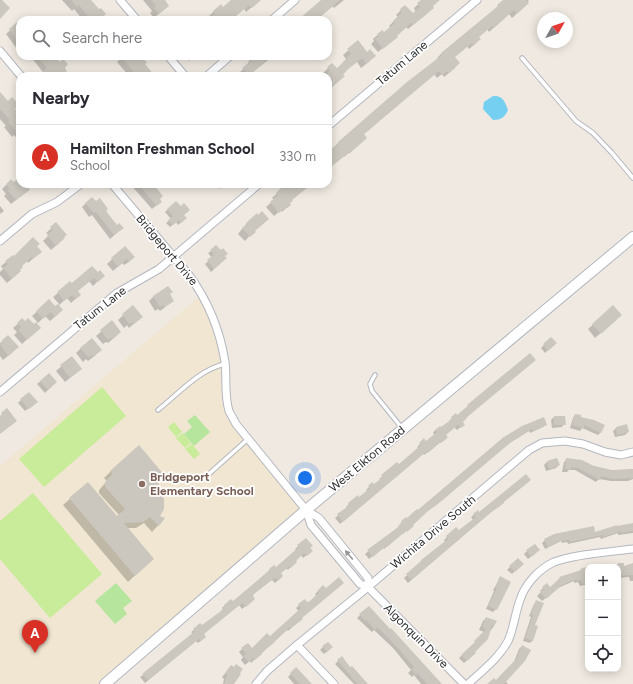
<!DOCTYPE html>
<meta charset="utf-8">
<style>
body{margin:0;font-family:Figtree,sans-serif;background:#f2f2f3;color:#2b2b33}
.controls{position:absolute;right:12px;bottom:12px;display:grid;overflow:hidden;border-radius:8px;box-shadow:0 2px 10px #0003}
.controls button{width:36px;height:36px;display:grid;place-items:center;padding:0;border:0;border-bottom:1px solid #e1e1e2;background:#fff;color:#2b2b33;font:20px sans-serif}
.compass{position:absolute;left:537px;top:12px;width:36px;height:36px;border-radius:50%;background:#fff;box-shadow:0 2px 10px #0003;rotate:50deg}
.you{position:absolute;left:305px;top:478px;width:14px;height:14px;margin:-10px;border:3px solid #fff;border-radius:50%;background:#1a73e8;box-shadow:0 0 0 6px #1a73e833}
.badge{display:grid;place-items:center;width:26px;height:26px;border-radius:50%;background:#d93025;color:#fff;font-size:13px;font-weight:700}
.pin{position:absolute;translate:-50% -33px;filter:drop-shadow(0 1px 2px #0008)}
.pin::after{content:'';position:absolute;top:21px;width:14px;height:12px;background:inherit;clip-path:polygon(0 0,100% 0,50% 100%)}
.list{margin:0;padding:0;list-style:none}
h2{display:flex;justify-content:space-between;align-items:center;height:52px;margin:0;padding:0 16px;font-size:17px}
h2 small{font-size:13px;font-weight:400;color:#7c7c81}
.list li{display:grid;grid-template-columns:26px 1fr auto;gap:12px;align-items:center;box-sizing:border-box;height:64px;padding:0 16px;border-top:1px solid #e1e1e2}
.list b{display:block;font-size:15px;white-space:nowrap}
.list p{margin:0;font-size:13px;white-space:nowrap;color:#7c7c81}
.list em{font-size:13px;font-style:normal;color:#7c7c81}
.icon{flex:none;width:22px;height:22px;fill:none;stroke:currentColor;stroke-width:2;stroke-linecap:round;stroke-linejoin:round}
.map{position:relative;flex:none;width:633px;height:684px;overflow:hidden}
.search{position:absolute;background:#fff;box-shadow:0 2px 10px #0003;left:16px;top:16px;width:316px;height:44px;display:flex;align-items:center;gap:10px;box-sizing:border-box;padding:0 14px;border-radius:12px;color:#7c7c81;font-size:15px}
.panel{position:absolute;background:#fff;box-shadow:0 2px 10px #0003;left:16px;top:72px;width:316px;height:116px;border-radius:12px}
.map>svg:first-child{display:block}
.education{fill:#f0e6d1}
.green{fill:#b6e59e}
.pitch{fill:#c9ec9a}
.water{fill:#75cff0}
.shadow{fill:#0003}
.building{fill:#cbc7bf}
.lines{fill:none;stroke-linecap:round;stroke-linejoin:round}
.lane-casing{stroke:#b4b7c1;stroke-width:5.5}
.street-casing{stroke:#b4b7c1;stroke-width:9}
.secondary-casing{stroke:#b4b7c1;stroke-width:12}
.lane{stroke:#fff;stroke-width:3.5}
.street{stroke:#fff;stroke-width:7}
.secondary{stroke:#fff;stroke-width:10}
.oneway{fill:#969696}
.education-dot{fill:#8d6e63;stroke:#fff;stroke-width:1.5}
.labels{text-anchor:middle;stroke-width:3.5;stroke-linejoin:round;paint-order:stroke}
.street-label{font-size:12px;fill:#2e2e2e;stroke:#fff}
.education-label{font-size:12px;font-weight:bold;fill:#785e54;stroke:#fff;text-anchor:start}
</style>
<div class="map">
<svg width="633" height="684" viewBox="0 0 633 684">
<rect width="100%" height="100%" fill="#efe9e1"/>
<path class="education" d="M202,294L216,324L229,411L306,510L105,684H0V466Z"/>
<g class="green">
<path d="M195,415L210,432L194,446L184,434L192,427L187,421Z"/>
<path d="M116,583L132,601L123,608L127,614L115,624L95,601Z"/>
</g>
<g class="pitch">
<path d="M102,387L126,416L44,487L19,459Z"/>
<path d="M174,422L182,432L176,437L168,427Z"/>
<path d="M183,433L191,443L185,448L176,438Z"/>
<path d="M192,444L200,454L194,459L185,449Z"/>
<path d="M33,493L102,574L50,618L0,559V521Z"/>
</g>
<path class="water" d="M493,96C503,95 505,102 508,110C505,117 501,120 493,120L483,109L484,102Z"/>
<g class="shadow">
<path d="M62,0H86L98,20H83L74,9L72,11Z"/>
<path d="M143,0H163V10L154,18L150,13L152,11Z"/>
<path d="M233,0H254L252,7L246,12L244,8L235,16L233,20H209L211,18L209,16L221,5L223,8Z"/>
<path d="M323,0H344L334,8L332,6L316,20H299Z"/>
<path d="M423,0H439L432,6L429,12L408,29L406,27L396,36L392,41L378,52L371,44L374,41L373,39L382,31L384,33L391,28L389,26L398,17L396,15L405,6L413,15L416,12L414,8Z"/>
<path d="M504,0H529L523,8L512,18L509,14L489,32L487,29L478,37L475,44L469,49L467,46L454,57L455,68L444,77L442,74L437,78L434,74L363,135L361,142L344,157H343L328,169V153L339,142L438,59L437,58L441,54L493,11Z"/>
<path d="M175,16L178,20H171Z"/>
<path d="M17,24L20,27V53L6,34Z"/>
<path d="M358,42L370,61L361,68L357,62L344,72L328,90V76H325L323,73L328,68L337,70L344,63L343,62L346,59L343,55Z"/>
<path d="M22,56H29L25,59Z"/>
<path d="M30,56H50L63,68L64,73L67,76H40L43,72Z"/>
<path d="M116,56H137L154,76H129L117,62L119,60Z"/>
<path d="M185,56H195L189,61Z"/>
<path d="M254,56H273L248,76H241L239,73L249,64L248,62Z"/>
<path d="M0,93L20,117V141L14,135L12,137L4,127L6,126L0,119Z"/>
<path d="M17,181L22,187L24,194L11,204L4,196L6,194L2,189L7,184H14Z"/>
<path d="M130,184H151L159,199L157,205L152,209Z"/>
<path d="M226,184L220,189L218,186L215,188L213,185Z"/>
<path d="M294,184H311L291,200L289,203L290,205L285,209L282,212L281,210L274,216L266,207L274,200L272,198L284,187L287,190Z"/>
<path d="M86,203L105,212L118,232L110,239L92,215L89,217L82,207Z"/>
<path d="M0,206L4,211L0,214Z"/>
<path d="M168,209L183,215V221L178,225L176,222L170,227L166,223L171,219L165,212Z"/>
<path d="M247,223L254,231L245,241L238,234Z"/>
<path d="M56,224L59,243L51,250L43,241L49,235L46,233Z"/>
<path d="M36,247V256L28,263L27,261L21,266L15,276L7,283L0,275V272L3,269L1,266L6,262Z"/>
<path d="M125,247L129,262L124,265L122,263L113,271L107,264Z"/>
<path d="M211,251L226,258L211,272L205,264L212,258L208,253Z"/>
<path d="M92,267L99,280L93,286L89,281L77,291L80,295L71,303L67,298L58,306L57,315L50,321L45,316L38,323L32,316L49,301L55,307L59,304L53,297L70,283L71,284Z"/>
<path d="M169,295L173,301L160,311L158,309L155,311L149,301L154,296Z"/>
<path d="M133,306L137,321L129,328L127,325L124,328L118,320Z"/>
<path d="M613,307L616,320L595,338L588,329Z"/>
<path d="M22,320L35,332L22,344L14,335L17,332L13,328Z"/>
<path d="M112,322L115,337L108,343L106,342L103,344L96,336Z"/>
<path d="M551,338L555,343L545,353L541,348Z"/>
<path d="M3,341L13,352L3,360L0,356V343Z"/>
<path d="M81,348L96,355L88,361L86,359L83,362L76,353Z"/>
<path d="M530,354L465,418L461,422L463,425L457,430L454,427L445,435L444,440L441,443L440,442L424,455L423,454L340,524L335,518L347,508L346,507L349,504L359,499L368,491L366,490L372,484L374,486L381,480L379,479L397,464L399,466L419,449L417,447L424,440L426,442L434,435L433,433L435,430L441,429L450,422L449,421L456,414L457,416L468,406Z"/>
<path d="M72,357L76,373L65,382L56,371Z"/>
<path d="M49,374L53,385L45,393L37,384Z"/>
<path d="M21,400L33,405L25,411L18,403Z"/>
<path d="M575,415L579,418L601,432L598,435L582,428L580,431L570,428L573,418Z"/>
<path d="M554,417L564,424L562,427L552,428L551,420Z"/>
<path d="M546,424L543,427L530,433L529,431L506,445L424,514L403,534L402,533L384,549L383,548L369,559L365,554L400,526L399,525L406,518L407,519L417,511L504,437Z"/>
<path d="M616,428L628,432L625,435L615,437L613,431Z"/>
<path d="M557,459L559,465L556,468L546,471L544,465L547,462Z"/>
<path d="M567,459L612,471L633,469V479L628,481H611L599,479L596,482L575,470H569L567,472H562L564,462Z"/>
<path d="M111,471L157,483L159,516L164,519L152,532L144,523L136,528H127L146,565L128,582L63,505L88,483L117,517L119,515L99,493V490L107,481L104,478Z"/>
<path d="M503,502L500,506L491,512L408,583L404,578L445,542L444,540L456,528L458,531L473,520L471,517L477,512L479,513Z"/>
<path d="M633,524V533L618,535V533L601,539L600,537L568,544L567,542L562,543L561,541L545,549L542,543L545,540L595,533Z"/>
<path d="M306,539L312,551L303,558L301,555L288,570L286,568L280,574L282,576L275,583L272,580L269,582L252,595L251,602L242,609L239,605L203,634L205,637L202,640L198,643L196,641L145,683L140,677L143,675L193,634L191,632L194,630L202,627L223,610L222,608L230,600L233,603L274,566L276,568L296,550L295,549Z"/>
<path d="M527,551L536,553L528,559L524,554Z"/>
<path d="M518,559L522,564L512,574L507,570Z"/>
<path d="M618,564H623V567L633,564V581H630L629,577L618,578V567H615Z"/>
<path d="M581,570L588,571V584L580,586L578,582L574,583V581L558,588L542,601L537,596L541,592L540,591L547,584L550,588L557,582V581L560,578L578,572Z"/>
<path d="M501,578L496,609L493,612L486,609L494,591L493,590Z"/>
<path d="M323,586L326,589L298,622L288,631L287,630L251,663L250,661L245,665L241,660L243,657L239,652L242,649H252L269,638L299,612L296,608L299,605L310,602L317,596L315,594Z"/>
<path d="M537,601L533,640L530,643L523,641L531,617L529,616L534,604Z"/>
<path d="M369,607L441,684H421L414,675L412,677L408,673L411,670L393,648L374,630L372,632L357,618Z"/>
<path d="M486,618L494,626L474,652L475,653L464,663L459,658L473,645L484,632L479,630L483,621Z"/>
<path d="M522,646L530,651L505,681L508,684H489L496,682L514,662L519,649Z"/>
<path d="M323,647L329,650L324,654L320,650Z"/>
<path d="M342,657L350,669L367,684H354L335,664Z"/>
<path d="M296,668L311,684H294L288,677Z"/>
<path d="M228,670L233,684H223L224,679L222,677Z"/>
</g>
<g class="building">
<path d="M0,0H2L10,8L0,19Z"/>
<path d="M71,0H91L99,9L101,8L106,14L99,20H91L79,5L77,7Z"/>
<path d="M151,0H165L169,6L159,14L154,8L156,6Z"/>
<path d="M231,0H261L252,8L249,5L236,16L237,17L234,20H207L215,13L213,11L221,4L223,7Z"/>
<path d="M321,0H340L317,20H298Z"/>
<path d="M421,0H440L433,6L434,8L413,25L411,23L397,36L398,37L383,49L375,39L379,36L377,34L382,30L384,32L395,23L393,21L402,12L400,9L405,5L413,13L420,7L417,3Z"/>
<path d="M503,0H526L529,3L517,14L514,10L494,28L492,26L479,37L481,39L474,45L472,43L455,57L460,63L449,73L447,71L442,75L439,71L364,134L367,138L349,154L348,153L328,169V152L339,143L338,142L407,82L442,55L441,53L498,6L497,5Z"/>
<path d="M17,22L20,26V45L9,29Z"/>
<path d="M358,40L367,52L370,49L376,56L366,64L362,58L348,69L343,75L345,76L328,91V72L330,71L327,67L332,63L337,68L348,58L347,57L351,54L347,49Z"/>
<path d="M37,56H55L60,62L63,59L68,64L65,68L67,71L61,76H48L43,71L47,68Z"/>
<path d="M120,56H141L147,63L145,64L155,76H137Z"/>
<path d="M251,56H272L249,75L242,68L253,59Z"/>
<path d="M0,92L8,101L12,97L19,105L15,109L20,115V136L8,122L10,120L0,109Z"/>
<path d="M11,179L14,182L17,179L20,184H25L30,190L16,200L8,191L10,189L6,184Z"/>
<path d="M138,184H153L163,196L160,199L162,202L157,206Z"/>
<path d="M292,184H312L292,200L293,201L290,203L291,205L287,208L286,207L279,213L270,202L278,195L276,193L284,185L287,188Z"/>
<path d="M92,197L96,201L100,198L108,209L106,211L117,225L119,223L124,228L114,235L96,212L94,213L85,203Z"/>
<path d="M176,201L181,206L184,203L190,210L184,215L187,218L181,223L179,220L173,225L168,220L173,216L167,209Z"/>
<path d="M262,211L269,219L255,231L256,232L250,237L242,228L247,224L246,223L257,213L258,215Z"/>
<path d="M56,222L67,235L64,237L65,238L56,246L47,235L53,230L50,227Z"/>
<path d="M33,237L40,244L37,246L42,252L33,259L32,257L22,266L23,267L20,270L21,271L12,279L3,268L8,264L5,261L13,255L14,256Z"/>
<path d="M216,245L221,250L223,248L228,254L225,256L227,258L214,269L207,260L214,254L210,250Z"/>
<path d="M125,246L135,257L129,262L127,259L118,267L111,258Z"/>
<path d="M92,266L98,272L100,270L105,276L98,282L94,278L78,291L81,295L76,299L72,295L64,301L57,292L70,281L72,283Z"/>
<path d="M168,286L173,292L170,294L174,301L165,307L163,305L160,307L153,296Z"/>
<path d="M49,299L55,306L58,304L63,310L55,317L51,312L43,319L36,311Z"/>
<path d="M133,305L143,317L134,324L132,322L129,324L122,314Z"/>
<path d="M613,305L622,315L601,334L592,324Z"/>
<path d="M22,318L25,321L28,318L34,324L36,322L41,328L27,340L18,330L21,327L17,323Z"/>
<path d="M112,320L121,332L113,339L111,338L108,340L100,330Z"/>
<path d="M8,335L19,347L8,356L0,344L3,342L2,340Z"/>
<path d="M551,337L557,343L548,351L543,344Z"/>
<path d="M92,338L102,350L93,357L91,355L89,358L80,348Z"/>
<path d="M530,353L536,360L466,418H467L463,422L465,425L461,428L458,425L446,435L448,437L444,441L443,440L428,453L427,451L343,522L337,514L350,505L348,503L358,495L359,497L370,488L368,486L372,482L374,484L383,477L381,475L397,462L399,464L421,445L419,443L424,438L426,441L437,432L435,430L440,426L441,427L452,419L451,417L456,413L457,415L468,406L467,405Z"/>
<path d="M72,356L82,369L70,378L60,365Z"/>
<path d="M49,373L57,382L48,390L40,381Z"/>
<path d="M29,392L38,402L29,409L20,399Z"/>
<path d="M7,408L17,421L0,434V416L2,414L1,413Z"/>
<path d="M575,414L581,415V417L594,420L605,425L601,433L584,425V428L572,425Z"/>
<path d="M554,416H565L566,425H554Z"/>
<path d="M544,417L547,425L533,431L532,429L510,443L438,504L428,511L413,525L414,526L407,532L406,531L387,547L386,546L373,557L367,550L397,528L402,522L401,521L406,517L407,518L417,509L418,510L437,494L504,437L522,426Z"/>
<path d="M627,424L629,432L617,435L616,427Z"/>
<path d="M139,445L165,476L158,483L162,490L164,500V509L160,516L165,518L159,526L150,517L143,522L124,523L154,559L135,576L69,498L88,482L117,516L125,509L105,487V482L113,474L110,471Z"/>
<path d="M557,458L560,465L549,469L547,461Z"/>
<path d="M566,458L582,460L594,466L612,470L633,469V478L614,479L601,476L600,480L578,468L571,467V470L565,469Z"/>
<path d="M526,474L531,480L504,502V503L495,509L411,580L406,574L421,561V560L448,539L446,536L456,527L459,530L476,517L473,514L478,510L479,512Z"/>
<path d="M633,523V531L621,533V531L603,537V535L570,542V540L559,541L548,547L544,539L554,534L594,526L595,532L617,525V526Z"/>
<path d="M306,538L313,546L310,548L313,551L307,556L304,553L296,561L297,562L291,568L290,566L281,573L283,576L278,581L276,578L273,579L254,594L253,596L255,599L246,607L242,603L204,634L206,637L201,641L199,639L148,680L142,674L195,631L193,629L200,623L202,625L221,611L225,606L224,605L231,599L233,601L270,570L269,569L274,565L276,567L299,547L297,545Z"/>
<path d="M535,544L540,550L531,557L526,550Z"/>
<path d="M518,558L524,564L515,572L509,566Z"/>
<path d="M618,563H624V566L633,563V575L618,576Z"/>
<path d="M587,567L588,582L582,584L581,580L577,581V579L562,585L546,599L540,592L544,589L542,587L547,583L550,587L560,578L559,577L581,570L580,569Z"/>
<path d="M500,576L511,582L497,610L488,606L497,588L495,587Z"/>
<path d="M339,577L344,583L302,618L303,619L291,628L290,627L274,641L275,642L261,653L262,654L255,660L253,658L249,662L243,656L246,654L241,648L248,643L252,648L267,633L270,636L301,608L298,604L305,599L307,602L310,601L319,592L318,590L323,585L326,588Z"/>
<path d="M536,600L544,603L535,625L538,626L533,641L525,638L533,615L531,613Z"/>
<path d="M369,606L390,629L391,628L442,684H427L417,673L416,675L411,669L414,667L395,645L377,627L375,630L366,620L365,621L359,614Z"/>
<path d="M486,617L497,621L494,626L492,625L488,639L475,652L476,653L467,661L461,655L475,642L474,641L486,629L482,627Z"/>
<path d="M328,642L333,647L327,652L322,646Z"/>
<path d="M522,645L531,650L525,661L504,684H487L494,678L496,680L517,658Z"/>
<path d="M342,656L350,667L352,666L368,684H357L337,660Z"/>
<path d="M236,664L243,669L240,673L241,674L234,684H224L227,675L225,673L231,665L234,667Z"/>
<path d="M296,667L312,684H300L290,673Z"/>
</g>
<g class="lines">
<g class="lane-casing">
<g id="lane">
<path d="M522,58L576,121L593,133L612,153L633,178"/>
<path d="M375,375L370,384L372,391L402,428"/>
<path d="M158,410C178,394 200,369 225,364"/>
<path d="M210,473L248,439"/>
</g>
</g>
<g class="street-casing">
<g id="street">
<path d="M120,0L137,20"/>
<path d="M272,20L295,0"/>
<path d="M0,51L21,76"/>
<path d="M168,56L185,76"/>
<path d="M207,76L230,56"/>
<path d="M328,126L477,0"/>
<path d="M112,184L189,275C208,301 220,330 225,362C227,378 224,395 229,411C231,415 234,420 236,424L306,510L319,518L368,578V587"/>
<path d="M0,241L32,214L57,202L81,184"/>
<path d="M0,392L117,293L159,269L259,184"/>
<path d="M306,510L311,525L360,584L368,587L464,684"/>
<path d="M297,645L334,684"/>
<path d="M256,684L267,671L297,645L368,587L529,450L542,443L565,441L583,444L605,452L621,455L633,452"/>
<path d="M468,684C482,671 499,658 508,641C514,628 515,613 520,600C525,584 539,569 554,562C576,554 609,552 633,549"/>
</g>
</g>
<g class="secondary-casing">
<path id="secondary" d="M105,684L306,510L633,237"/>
</g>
<use href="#lane" class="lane"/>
<use href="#street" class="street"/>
<use href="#secondary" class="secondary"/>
</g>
<defs><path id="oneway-solid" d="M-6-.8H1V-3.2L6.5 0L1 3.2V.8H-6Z"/></defs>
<use class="oneway" href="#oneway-solid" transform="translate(349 555) rotate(-130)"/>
<circle class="education-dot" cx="142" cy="484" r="4"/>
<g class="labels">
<g class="street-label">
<text transform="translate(402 63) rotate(-40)" y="4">Tatum Lane</text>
<text transform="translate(167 250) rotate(50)" y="4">Bridgeport Drive</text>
<text transform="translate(100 308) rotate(-38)" y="4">Tatum Lane</text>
<text transform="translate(367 459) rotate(-40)" y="4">West Elkton Road</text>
<text transform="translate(433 532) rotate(-40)" y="4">Wichita Drive South</text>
<text transform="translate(416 636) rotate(45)" y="4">Algonquin Drive</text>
</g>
<g class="education-label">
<text x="150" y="481">Bridgeport<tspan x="150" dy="14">Elementary School</tspan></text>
</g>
</g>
</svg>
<div class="controls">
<button>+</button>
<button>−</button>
<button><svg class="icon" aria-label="locate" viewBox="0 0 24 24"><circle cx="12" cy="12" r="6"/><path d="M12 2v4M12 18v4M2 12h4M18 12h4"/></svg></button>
</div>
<svg class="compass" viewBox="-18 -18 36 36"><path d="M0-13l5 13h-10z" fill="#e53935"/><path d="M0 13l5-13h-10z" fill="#7c7c81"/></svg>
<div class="you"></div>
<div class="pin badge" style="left:35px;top:653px">A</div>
<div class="search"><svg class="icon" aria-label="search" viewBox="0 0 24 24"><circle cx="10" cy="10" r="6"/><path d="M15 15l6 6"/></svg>Search here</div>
<section class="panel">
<h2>Nearby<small></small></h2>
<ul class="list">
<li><span class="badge">A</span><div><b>Hamilton Freshman School</b><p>School</p></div><em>330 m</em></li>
</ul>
</section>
</div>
